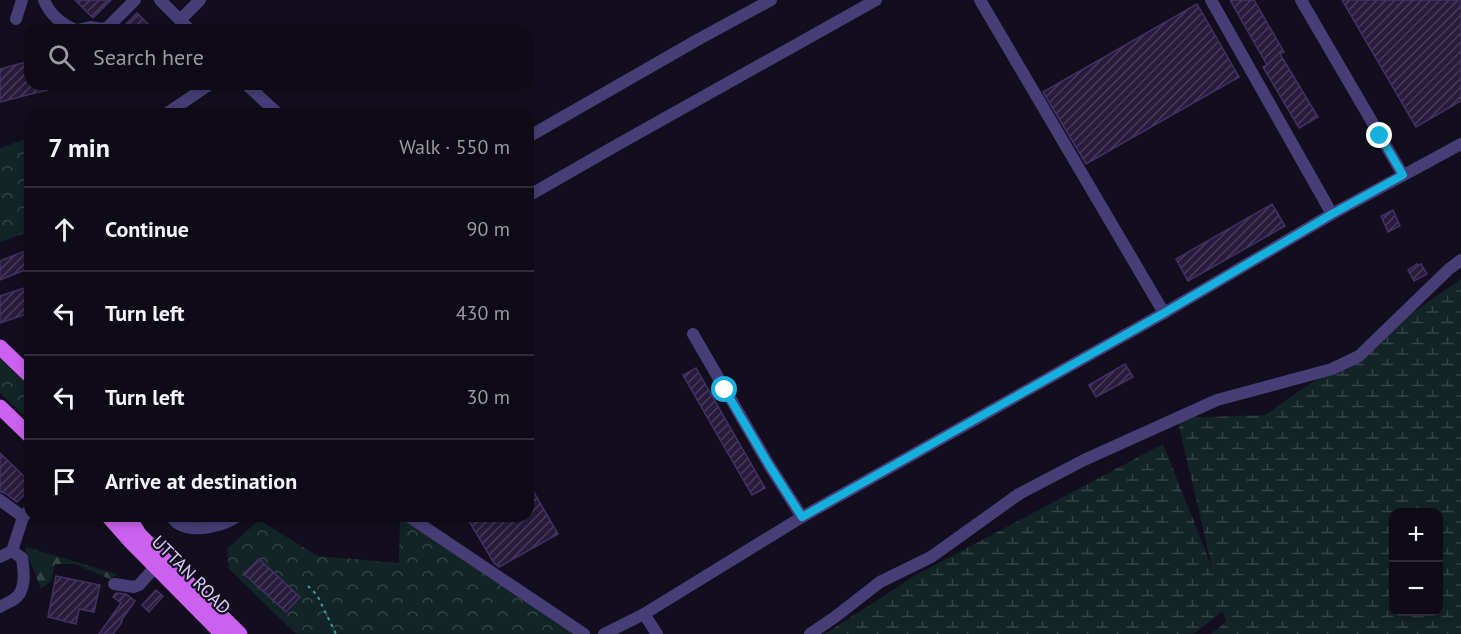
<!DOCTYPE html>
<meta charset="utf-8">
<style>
body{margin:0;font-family:"PT Sans",sans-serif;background:#17131f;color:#f1f3f6}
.controls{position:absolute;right:18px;bottom:18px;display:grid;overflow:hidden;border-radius:12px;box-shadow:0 3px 9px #0003}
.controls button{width:54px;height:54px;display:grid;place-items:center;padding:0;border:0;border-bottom:2px solid #2e2b35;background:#0e0a16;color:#f1f3f6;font:30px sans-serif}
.stop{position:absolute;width:18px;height:18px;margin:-14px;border:4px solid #16b0de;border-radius:50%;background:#fff}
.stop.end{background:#16b0de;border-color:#fff;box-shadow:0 2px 6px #0008}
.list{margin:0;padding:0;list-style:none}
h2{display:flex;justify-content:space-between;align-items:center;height:78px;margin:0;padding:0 24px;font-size:26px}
h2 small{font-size:20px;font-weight:400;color:#9b9aa1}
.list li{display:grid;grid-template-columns:39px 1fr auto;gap:18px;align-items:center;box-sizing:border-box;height:84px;padding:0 24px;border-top:2px solid #2e2b35}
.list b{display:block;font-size:22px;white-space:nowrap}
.list em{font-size:20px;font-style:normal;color:#9b9aa1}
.icon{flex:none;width:33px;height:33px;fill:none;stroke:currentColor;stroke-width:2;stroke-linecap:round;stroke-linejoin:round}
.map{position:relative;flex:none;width:1461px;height:634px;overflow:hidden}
.search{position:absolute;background:#0e0a16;box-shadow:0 3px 9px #0003;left:24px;top:24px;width:510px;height:66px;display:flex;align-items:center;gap:15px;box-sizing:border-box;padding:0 21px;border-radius:18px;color:#9b9aa1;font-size:22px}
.panel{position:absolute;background:#0e0a16;box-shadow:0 3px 9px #0003;left:24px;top:108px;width:510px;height:414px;border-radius:18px}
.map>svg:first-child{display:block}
.forest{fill:url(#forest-firs)}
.wetland{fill:url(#wetland-marsh);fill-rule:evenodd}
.park{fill:url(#park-crowns)}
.building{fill:url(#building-hatch);stroke:#423066;stroke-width:1.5}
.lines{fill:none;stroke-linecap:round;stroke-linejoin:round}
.path{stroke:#399ca4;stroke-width:2;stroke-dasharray:3 4.5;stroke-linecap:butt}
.minor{stroke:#473d77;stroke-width:12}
.major{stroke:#cd61ef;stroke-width:15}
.route{stroke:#16b0de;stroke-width:8}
.labels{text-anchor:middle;stroke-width:4.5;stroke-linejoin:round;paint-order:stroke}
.street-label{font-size:18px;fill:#dacffa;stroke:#130e1d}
</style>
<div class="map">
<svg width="1461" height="634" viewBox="0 0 1461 634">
<defs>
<pattern id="forest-firs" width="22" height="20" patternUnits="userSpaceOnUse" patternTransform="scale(1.5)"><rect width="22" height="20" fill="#122426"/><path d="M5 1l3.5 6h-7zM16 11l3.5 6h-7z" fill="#344346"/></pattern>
<pattern id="wetland-marsh" width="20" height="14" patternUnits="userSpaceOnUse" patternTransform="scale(1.5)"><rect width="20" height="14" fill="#122426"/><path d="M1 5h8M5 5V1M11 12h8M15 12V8" fill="none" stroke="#344346"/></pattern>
<pattern id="park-crowns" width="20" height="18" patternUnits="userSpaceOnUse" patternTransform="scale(1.5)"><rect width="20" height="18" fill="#122426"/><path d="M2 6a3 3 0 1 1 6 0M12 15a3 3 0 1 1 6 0" fill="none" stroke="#344346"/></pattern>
<pattern id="building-hatch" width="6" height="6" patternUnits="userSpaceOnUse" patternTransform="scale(1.5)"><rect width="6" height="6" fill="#271c3c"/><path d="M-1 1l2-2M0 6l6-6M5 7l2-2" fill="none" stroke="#463c59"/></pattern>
</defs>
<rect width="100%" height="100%" fill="#130e1d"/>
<path class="forest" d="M26,547L117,574L110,579L75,564H55L51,581L41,589L26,552Z"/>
<path class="wetland" d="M1461,279V634H1211L1226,622L1223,611L1194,634H825L916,575L1163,444L1212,567L1177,418L1265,415ZM1394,512H1438V612H1394Z"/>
<g class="park">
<path d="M30,138V231L0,242V148Z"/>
<path d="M0,357L30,386V416L28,419L0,393Z"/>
<path d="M400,517L567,628L572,634H296L229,569L227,549L259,520L318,556L399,563Z"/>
</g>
<g class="building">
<path d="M75,0H111L93,18Z"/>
<path d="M1230,0H1254L1284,52L1280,54L1318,117L1299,128L1263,67L1267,65Z"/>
<path d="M1342,0H1461V101L1416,127Z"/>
<path d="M1197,4L1239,77L1086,164L1043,92Z"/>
<path d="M137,13L154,30H120Z"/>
<path d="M30,61V84H59V87L0,102V69Z"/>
<path d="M1272,204L1285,226L1188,281L1176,259Z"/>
<path d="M1393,210L1400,226L1388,232L1381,216Z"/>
<path d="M30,249V268L0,280V261Z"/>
<path d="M1417,264L1418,265L1421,264L1427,274L1414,281L1408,270Z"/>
<path d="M30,286V313L0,323V296Z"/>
<path d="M1125,364L1133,377L1096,397L1089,385Z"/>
<path d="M696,368L765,488L752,495L683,375Z"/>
<path d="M0,453L30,482V489L17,502L5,493L0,492Z"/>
<path d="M528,482L558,534L499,567L494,563L466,516H528Z"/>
<path d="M259,559L300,597L286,612L244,574Z"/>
<path d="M56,576L100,585L94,612L79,609L76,624L48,617Z"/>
<path d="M156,590L163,596L149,612L142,605Z"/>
<path d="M116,593L126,594L135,601L121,621L122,622L113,634H99L121,603L113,597Z"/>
</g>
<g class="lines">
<path class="path" d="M308,586L317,595L336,634"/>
<g class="minor">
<path d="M44,0C50,15 61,24 76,30"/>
<path d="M160,0L190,30"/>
<path d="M980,0L1164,313"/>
<path d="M1211,0L1332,214"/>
<path d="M1301,0L1403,175"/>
<path d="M16,19L22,0"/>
<path d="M180,20L200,0"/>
<path d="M78,30L90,27L103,29L108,27L135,0"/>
<path d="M246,84L278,114"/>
<path d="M166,114L210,84"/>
<path d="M528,137L699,39L771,0"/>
<path d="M528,196L617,145L876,0"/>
<path d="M693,334L769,465L802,517"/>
<path d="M0,500L23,517"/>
<path d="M170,516C173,518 175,521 177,523C194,534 223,526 238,516"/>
<path d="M408,516L584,634"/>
<path d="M0,557L12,551L23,517L30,509"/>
<path d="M114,584L134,587L139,585L156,566"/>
<path d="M0,607C4,604 8,603 13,600C27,592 24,571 22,558L12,551"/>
<path d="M644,614L657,634"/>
<path d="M604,634L644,614L802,517L1164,313L1332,214L1461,144"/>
<path d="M810,634L835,617L880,582L931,557L1019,494L1084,460L1217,400L1332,369L1359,356L1449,269L1461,260"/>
</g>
<g class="major">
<path d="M0,347L30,376"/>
<path d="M0,407L30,436"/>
<path d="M108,516L131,542L222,634"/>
<path d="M128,516L139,534L240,634"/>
</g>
</g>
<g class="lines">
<path class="route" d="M725,390L769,465L802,517L1164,313L1332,214L1403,175L1380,136"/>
</g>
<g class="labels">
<g class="street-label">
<text transform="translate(191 575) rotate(45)" y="6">UTTAN ROAD</text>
</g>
</g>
</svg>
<div class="controls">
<button>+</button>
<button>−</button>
</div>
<div class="stop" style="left:725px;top:390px"></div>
<div class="stop end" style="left:1380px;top:136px"></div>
<div class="search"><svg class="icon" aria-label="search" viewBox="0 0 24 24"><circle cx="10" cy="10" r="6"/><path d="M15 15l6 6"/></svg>Search here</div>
<section class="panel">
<h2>7 min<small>Walk · 550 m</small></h2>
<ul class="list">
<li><svg class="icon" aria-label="ahead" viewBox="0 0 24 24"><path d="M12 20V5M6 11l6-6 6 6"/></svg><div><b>Continue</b></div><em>90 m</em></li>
<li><svg class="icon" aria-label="left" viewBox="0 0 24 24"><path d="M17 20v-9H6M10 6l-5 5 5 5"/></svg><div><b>Turn left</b></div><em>430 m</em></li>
<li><svg class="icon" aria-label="left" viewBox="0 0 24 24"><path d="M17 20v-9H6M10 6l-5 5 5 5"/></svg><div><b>Turn left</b></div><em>30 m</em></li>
<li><svg class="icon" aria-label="arrive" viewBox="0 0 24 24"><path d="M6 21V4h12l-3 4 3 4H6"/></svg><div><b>Arrive at destination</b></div></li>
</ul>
</section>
</div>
